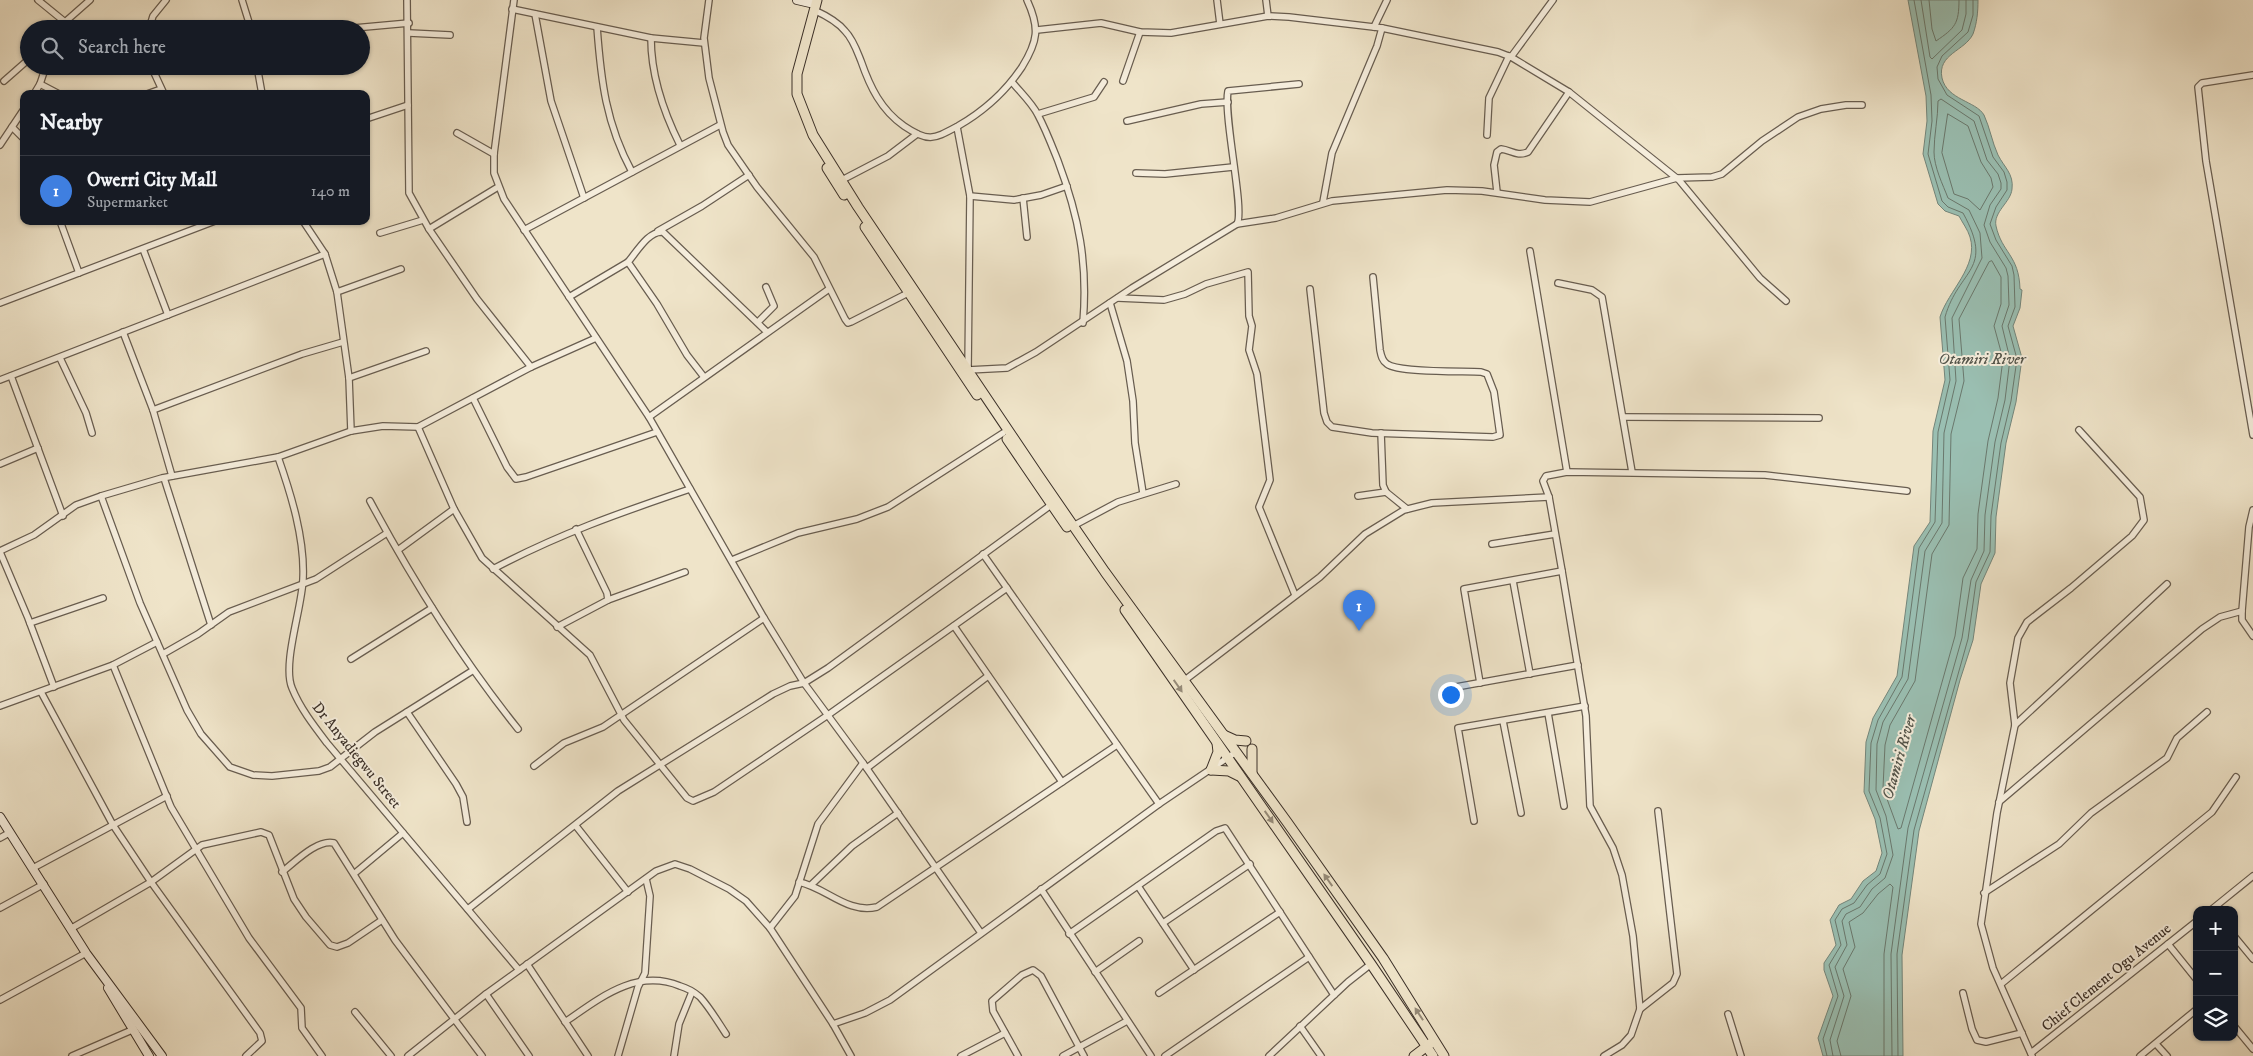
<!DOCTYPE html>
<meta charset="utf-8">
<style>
body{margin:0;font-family:"IM FELL DW Pica",serif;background:#20242c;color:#f1f3f6}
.controls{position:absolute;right:15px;bottom:15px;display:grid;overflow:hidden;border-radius:10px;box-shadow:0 1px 4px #0004}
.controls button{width:45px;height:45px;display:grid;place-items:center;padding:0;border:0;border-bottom:1px solid #363941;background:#171b24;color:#f1f3f6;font:25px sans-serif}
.you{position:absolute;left:1450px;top:694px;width:18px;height:18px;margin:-12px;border:4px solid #fff;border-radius:50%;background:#1a73e8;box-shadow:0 0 0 8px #1a73e833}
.badge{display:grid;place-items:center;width:32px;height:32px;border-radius:50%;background:#c59692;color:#fff;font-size:16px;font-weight:700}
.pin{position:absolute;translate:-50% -41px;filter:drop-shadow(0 1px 2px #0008)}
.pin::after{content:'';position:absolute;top:26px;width:18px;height:15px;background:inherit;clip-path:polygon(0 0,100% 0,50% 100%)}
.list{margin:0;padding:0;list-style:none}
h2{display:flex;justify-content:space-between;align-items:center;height:65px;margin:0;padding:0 20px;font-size:21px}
h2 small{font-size:16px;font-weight:400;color:#9ea1a6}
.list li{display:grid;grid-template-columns:32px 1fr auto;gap:15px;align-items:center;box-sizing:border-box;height:70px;padding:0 20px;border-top:1px solid #363941}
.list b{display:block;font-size:19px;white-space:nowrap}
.list p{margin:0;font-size:16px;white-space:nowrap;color:#9ea1a6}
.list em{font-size:16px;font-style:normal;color:#9ea1a6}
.icon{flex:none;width:28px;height:28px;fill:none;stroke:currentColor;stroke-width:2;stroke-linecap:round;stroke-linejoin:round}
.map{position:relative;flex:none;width:2253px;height:1056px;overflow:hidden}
.search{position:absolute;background:#171b24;box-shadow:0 1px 4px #0004;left:20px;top:20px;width:350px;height:55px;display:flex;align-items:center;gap:12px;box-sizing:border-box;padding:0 18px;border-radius:28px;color:#9ea1a6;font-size:19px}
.panel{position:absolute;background:#171b24;box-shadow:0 1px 4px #0004;left:20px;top:90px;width:350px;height:135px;border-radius:10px}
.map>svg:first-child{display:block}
.water{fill:#9abfb2;stroke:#74867b}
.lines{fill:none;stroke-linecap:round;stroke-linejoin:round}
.shore{stroke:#6a786d;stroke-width:1}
.street-casing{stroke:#685d50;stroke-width:8}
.secondary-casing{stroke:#3b3028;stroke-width:10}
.primary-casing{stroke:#3b3028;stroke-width:11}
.street{stroke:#f5eddc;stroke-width:5.5}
.secondary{stroke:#f5eddc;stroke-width:8}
.primary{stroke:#efe4c9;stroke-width:9}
.oneway{fill:#958a78}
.labels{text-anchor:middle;stroke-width:4;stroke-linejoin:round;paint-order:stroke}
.street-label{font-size:15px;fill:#3b3028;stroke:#f5eddc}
.water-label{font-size:16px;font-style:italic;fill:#53544a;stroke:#f5eddc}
</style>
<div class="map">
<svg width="2253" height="1056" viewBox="0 0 2253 1056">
<rect width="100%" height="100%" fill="#efe4c9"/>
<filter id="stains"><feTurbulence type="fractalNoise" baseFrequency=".004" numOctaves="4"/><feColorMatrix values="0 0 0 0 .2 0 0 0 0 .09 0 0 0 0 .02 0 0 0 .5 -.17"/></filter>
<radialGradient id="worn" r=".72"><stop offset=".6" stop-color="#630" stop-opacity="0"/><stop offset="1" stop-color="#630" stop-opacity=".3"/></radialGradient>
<path class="water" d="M1908,0H1978C1978,12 1977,23 1973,34C1965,51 1937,54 1942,78C1947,100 1976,101 1984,115C1990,128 1992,142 1998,155C2004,167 2014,174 2012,189C2011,202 1993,212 1996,226C2002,253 2019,255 2020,289L2022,290L2020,308L2013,326L2022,358L2016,402L2006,443L1996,517L1995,553L1981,584L1973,640L1960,680L1919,831L1902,955L1903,1056H1823L1818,1038L1833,996L1824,970V963L1836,945L1830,920L1839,905L1851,899L1863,881L1876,871L1882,853L1875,819L1864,792L1866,742L1873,718L1897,676L1914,546L1930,522L1933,431L1945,380L1940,317C1948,291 1979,266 1970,237C1968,230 1962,222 1959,216L1945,211L1938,204L1923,154L1927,121L1926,96Z"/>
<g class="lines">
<g class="shore">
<path d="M1921,0L1930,57L1932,59L1962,30L1966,14V0"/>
<path d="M1929,0L1932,29L1936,41C1955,28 1959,24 1959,0"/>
<path d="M1948,114L1968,126L1981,162L1991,178L1993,187L1980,210L1968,199L1954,194L1942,153Z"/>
<path d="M1992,261L2001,277V304L1994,326L2003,359L1998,398L1988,441L1978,514L1977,549L1963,578L1955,636L1901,828L1898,829L1883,788L1885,745L1890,725L1915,681L1932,554L1949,525L1951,434L1964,381L1959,319L1989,262Z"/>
<path d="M1827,1056L1823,1039L1838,996L1829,965L1841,945L1835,920L1842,909L1854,903L1867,885L1880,874L1887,854L1880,818L1869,791L1871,743L1878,720L1902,677L1919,548L1935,522L1938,432L1950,380L1945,317C1959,268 1995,271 1963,213L1948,207L1942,201L1928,154L1932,121L1931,95L1914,0"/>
<path d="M1833,1056L1830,1040L1844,996L1835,967L1847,945L1842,921L1846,914L1860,907L1872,889L1885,878L1893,855L1886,816L1876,790L1877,744L1883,722L1908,679L1925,551L1942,523L1944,433L1956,381L1952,318L1982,258L1980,233L1969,210L1948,198C1943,185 1934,167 1934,152C1934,135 1938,118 1938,101L1941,99L1974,121L1987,160L1998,174L2001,183V189L1990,205L1984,225L1990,242L2006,268L2008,276L2009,305L2002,326L2010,359L2005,400L1995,442L1985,515L1984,551L1971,580L1962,638L1908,828L1891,954L1892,1056"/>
<path d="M1841,1056L1837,1041L1851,996L1843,969L1855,947L1849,922L1863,913L1878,894L1890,884L1893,887L1884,954V1056"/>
<path d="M1898,1056L1897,954L1914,830L1968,639L1976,582L1990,552L1991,516L2001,443L2011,401L2017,359L2008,326L2015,307L2014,275L2012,266L1996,240L1990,224L1996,207L2007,190V182L2004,172L1993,157L1979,116L1947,95L1938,79L1937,67L1942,56L1968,32L1973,15V0"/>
</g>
<g class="street-casing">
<g id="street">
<path d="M38,0L65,22"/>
<path d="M242,0L251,29"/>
<path d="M407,0L409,193L429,229L477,299L531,367"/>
<path d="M514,0L494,154V173L504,199L649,417L764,618L804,683L863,763L981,933"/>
<path d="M709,0L704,38L709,78L723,132L728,145L757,187L814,257L845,319L848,323L851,322L910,292"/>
<path d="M1217,0L1220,24"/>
<path d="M1266,0L1268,16"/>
<path d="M512,9L651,38L704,43"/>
<path d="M814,10C825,15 837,21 845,31C853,39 857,51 861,61C870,87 881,110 904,126C929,143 934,139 958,126C984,111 1006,91 1022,67C1038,41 1040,28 1027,0"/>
<path d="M535,14L551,101L584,198"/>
<path d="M597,27C601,81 606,124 632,172"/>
<path d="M1374,27L1387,0"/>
<path d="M63,29L65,22L90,0"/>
<path d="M149,29L153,16L166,0"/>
<path d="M343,29L409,23"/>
<path d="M1037,30L1101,23L1140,32L1171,33L1268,16L1289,17L1382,28L1498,52L1511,57L1569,92L1679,180L1760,278L1786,301"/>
<path d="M409,33L450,35"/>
<path d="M651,38C651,76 663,111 680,145"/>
<path d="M1511,57L1553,0"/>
<path d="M151,66L164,94"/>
<path d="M257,66L262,94"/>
<path d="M2253,75L2202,83L2198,87L2206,161L2253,435"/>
<path d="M4,81L29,59"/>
<path d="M1123,81L1140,32"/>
<path d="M1012,82C1021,93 1032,103 1038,115C1046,130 1052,146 1058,161C1079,217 1088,263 1083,323"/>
<path d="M40,84L59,94"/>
<path d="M34,94L40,84L46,66"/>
<path d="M147,94L161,89"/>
<path d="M1038,114L1094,97L1104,82"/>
<path d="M366,119L408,105"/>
<path d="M1127,121L1201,104L1228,102"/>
<path d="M12,127L24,139"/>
<path d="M957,127L970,196L968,370L1007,368L1036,352L1132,288L1237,224C1245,211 1223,116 1228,91L1299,84"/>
<path d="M457,133L494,154"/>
<path d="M1487,135L1489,98L1509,56"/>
<path d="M0,145L24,109"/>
<path d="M1136,173L1165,174L1233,167"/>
<path d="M842,180L888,156L917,134"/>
<path d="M1497,192L1494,165L1497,152L1501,149C1511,150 1517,157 1528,152L1569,92"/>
<path d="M970,196L1014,200L1041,195L1067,186"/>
<path d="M1023,198L1027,237"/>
<path d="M1323,202L1332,153L1377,46L1382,28"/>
<path d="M60,221L79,273"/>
<path d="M303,221L325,254L337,292L349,378L351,431"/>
<path d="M1237,224L1276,218L1332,201L1447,190L1482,191L1545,200L1590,202L1677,178L1712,177L1722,174L1762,141L1798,117L1821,109L1846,105H1862"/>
<path d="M429,229L498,187"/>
<path d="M524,230L720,125"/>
<path d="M658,231L702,206L749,175"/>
<path d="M380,233L423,220"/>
<path d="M143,249L168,315"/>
<path d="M1530,251L1567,472"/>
<path d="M1558,283L1592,290L1602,297L1632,472"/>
<path d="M1310,289L1324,413L1327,422L1332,427L1372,433L1493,437L1500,435L1494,392L1487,374L1481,372C1463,371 1399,373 1387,364C1382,361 1381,355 1380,350L1373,277"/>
<path d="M337,292L401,269"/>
<path d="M569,297L628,262"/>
<path d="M1118,298L1164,300L1185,294L1206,284L1248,272L1249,316L1252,326L1249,350L1257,374L1270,480L1259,507L1295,595"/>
<path d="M0,303L215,221"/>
<path d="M1110,303L1127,361L1133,401L1135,443L1143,493"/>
<path d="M758,322L774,306L766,287"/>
<path d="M123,332L153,410L172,476"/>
<path d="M60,358L86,413L92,433"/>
<path d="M11,376L63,516"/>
<path d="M704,377L687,355L657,304L628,262C636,253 649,230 663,232L767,332"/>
<path d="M349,378L426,351"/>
<path d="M0,380L325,254"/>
<path d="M473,398L507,467L516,479L526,477L657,432"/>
<path d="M153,410L302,354L343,342"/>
<path d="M649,417L829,289"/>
<path d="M1623,417L1819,418"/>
<path d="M418,427L454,509L482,558L590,655L624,720L687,798L693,801L714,792L828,715L1007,588"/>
<path d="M1381,433L1383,485L1386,492L1407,509"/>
<path d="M278,457C291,494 305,539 303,579C302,608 282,664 292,688C300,708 314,726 327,743L519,970"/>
<path d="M0,464L38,448"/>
<path d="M164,478L211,625"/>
<path d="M101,496L140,603L187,710L201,734L230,767L253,775L272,776L319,771L330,767L375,732L472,671"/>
<path d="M1358,496L1386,492"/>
<path d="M370,501C413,581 461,658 518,729"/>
<path d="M2253,510L2249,527L2242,611V620L2253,636"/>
<path d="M1073,526L1118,502L1176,484"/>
<path d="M1492,544L1555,534"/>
<path d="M398,550L454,509"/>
<path d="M0,551L34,535L76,505L101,496L162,478L278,457L351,431L383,426L418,427L531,367L596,338"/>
<path d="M0,552L28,618L54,687"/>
<path d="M983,554L1159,804"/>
<path d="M732,560L798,533L857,519L888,507L1003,433"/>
<path d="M493,569C559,534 619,513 690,489"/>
<path d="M1513,581L1530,674"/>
<path d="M608,600L685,572"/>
<path d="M30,623L103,598"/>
<path d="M954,626L1062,782"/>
<path d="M557,627L608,600L607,593L576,529"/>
<path d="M163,654L198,634L229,612L316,579L387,533"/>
<path d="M351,659L432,608"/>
<path d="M113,665L171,807L249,938L301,1008L302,1028L322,1056"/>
<path d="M1185,680L1320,577L1365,534L1404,510L1432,503L1549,497"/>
<path d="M1480,683L1464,589L1562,571"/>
<path d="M1456,687L1578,665"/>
<path d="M41,692L113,825L151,882L260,1033L262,1041L246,1056"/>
<path d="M0,706L113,665L157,642"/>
<path d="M407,712L456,784L463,797L467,822"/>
<path d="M1548,713L1564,806"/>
<path d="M1503,721L1521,813"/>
<path d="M2015,725L2167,584"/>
<path d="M534,766L564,743L603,727L764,618"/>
<path d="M867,768L988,676"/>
<path d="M1999,802L2202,629L2220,617L2242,611"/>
<path d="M1474,821L1458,728L1585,706"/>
<path d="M576,826L628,892"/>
<path d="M0,838L9,833"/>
<path d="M33,868L167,796"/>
<path d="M282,872C295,862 317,839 334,843L395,940L482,1056"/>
<path d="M355,873L403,833"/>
<path d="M799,882C827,888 847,914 877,907L1117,745"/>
<path d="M811,885L852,846L898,813"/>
<path d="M1138,886L1194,970"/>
<path d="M1041,889L1151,1056"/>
<path d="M1984,893L2059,844L2091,813L2167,758L2177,738L2207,712"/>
<path d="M0,908L44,884"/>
<path d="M468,909L618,791L773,694L790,686L804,683L828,668L1051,505"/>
<path d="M2211,910L2253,876"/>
<path d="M1163,923L1250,864"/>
<path d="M72,928L151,882L202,845L261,832L269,835L294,899L306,917L330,945L337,947L348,943L382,920"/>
<path d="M770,928L795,896L818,824L863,763"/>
<path d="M1069,934L1216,831L1225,828L1334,995"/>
<path d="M2234,936L2253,959"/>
<path d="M2168,944L2197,980"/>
<path d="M527,964L588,1056"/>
<path d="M1095,972L1139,941"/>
<path d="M2001,984L2212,812L2236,777"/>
<path d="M1159,993L1280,912"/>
<path d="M1963,993L1972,1029L1977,1040L1986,1042L2022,1033"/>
<path d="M486,994L529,1056"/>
<path d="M0,1000L86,953"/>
<path d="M1640,1009L1673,983L1677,974L1658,811"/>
<path d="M355,1012L391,1056"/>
<path d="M1728,1014L1741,1056"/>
<path d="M565,1022C600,998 636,968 680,986C687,988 694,992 700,997C710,1008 718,1022 726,1034"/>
<path d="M833,1024L851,1056"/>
<path d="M1300,1026L1321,1056"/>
<path d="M2234,1026L2253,1049"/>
<path d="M2156,1044L2167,1056"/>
<path d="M2031,1053L2197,921"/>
<path d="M72,1056L132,1030"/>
<path d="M408,1056L486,994L656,871L675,864L690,869L729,889L746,901L770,928L833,1024L865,1013L890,1000L1159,804L1236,752"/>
<path d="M618,1056L638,987L645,973L650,896L646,879"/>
<path d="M674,1056L679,1024L692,992"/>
<path d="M961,1056L1005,1033"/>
<path d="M1018,1056L993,1011L992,1001L1022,975L1033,970L1041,976L1084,1056"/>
<path d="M1063,1056L1127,1021"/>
<path d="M1165,1056L1309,957"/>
<path d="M1269,1056L1348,982L1371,964"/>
<path d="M1604,1056L1622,1045L1631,1035L1640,1009L1633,936L1622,875L1613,848L1590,806L1586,716L1562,571L1549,497L1543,481L1546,476L1567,472L1765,475L1907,491"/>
<path d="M2032,1056L1993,968L1981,924L1997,813L2015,725L2010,683L2018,638L2027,622L2071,588L2132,536L2144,520L2140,497L2079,430"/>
<path d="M2140,1056L2197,1009"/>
</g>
</g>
<g class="secondary-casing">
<g id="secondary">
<path d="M797,0L810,3"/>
<path d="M0,817L86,953L162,1056"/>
<path d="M108,988L149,1056"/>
</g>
</g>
<g class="primary-casing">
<g id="primary">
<path d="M817,0L797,74V94L813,135L858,207L1039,476L1105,572L1287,822L1383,958L1444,1056"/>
<path d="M827,168L844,195"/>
<path d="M865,227L977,395"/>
<path d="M1007,439L1067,527"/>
<path d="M1125,610L1371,964L1433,1056"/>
<path d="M1224,735L1235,740L1246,741"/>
<path d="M1252,749V773"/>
<path d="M1211,770L1229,771L1239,776"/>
<path d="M1211,770L1218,752L1217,743"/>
<path d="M1414,1056L1431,1043"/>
</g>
</g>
<use href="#street" class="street"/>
<use href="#secondary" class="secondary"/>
<use href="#primary" class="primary"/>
</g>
<defs><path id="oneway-solid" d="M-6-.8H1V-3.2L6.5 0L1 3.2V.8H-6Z" transform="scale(1.25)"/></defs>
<g class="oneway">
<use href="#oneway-solid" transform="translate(1178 686) rotate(55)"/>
<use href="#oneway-solid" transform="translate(1269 817) rotate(55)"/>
<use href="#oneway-solid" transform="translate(1328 880) rotate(-125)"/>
<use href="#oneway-solid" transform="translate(1419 1014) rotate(-123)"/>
</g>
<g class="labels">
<g class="street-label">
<text transform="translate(357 755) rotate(51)" y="5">Dr Anyadiegwu Street</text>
<text transform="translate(2106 977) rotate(-39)" y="5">Chief Clement Ogu Avenue</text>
</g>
<g class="water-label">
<text x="1982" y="364">Otamiri River</text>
<text transform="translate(1898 757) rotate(-74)" y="6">Otamiri River</text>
</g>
</g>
<rect width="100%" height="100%" filter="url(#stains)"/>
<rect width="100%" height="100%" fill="url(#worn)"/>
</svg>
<div class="controls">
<button>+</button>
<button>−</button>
<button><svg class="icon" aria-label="layers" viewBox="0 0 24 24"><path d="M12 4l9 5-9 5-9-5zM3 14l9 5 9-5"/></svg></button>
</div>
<div class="you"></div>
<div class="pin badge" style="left:1359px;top:631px;background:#3f7fe0">1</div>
<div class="search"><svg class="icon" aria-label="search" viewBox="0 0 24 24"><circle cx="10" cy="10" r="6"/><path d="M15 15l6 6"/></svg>Search here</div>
<section class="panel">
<h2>Nearby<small></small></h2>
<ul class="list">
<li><span class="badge" style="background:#3f7fe0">1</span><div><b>Owerri City Mall</b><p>Supermarket</p></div><em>140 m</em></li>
</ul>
</section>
</div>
